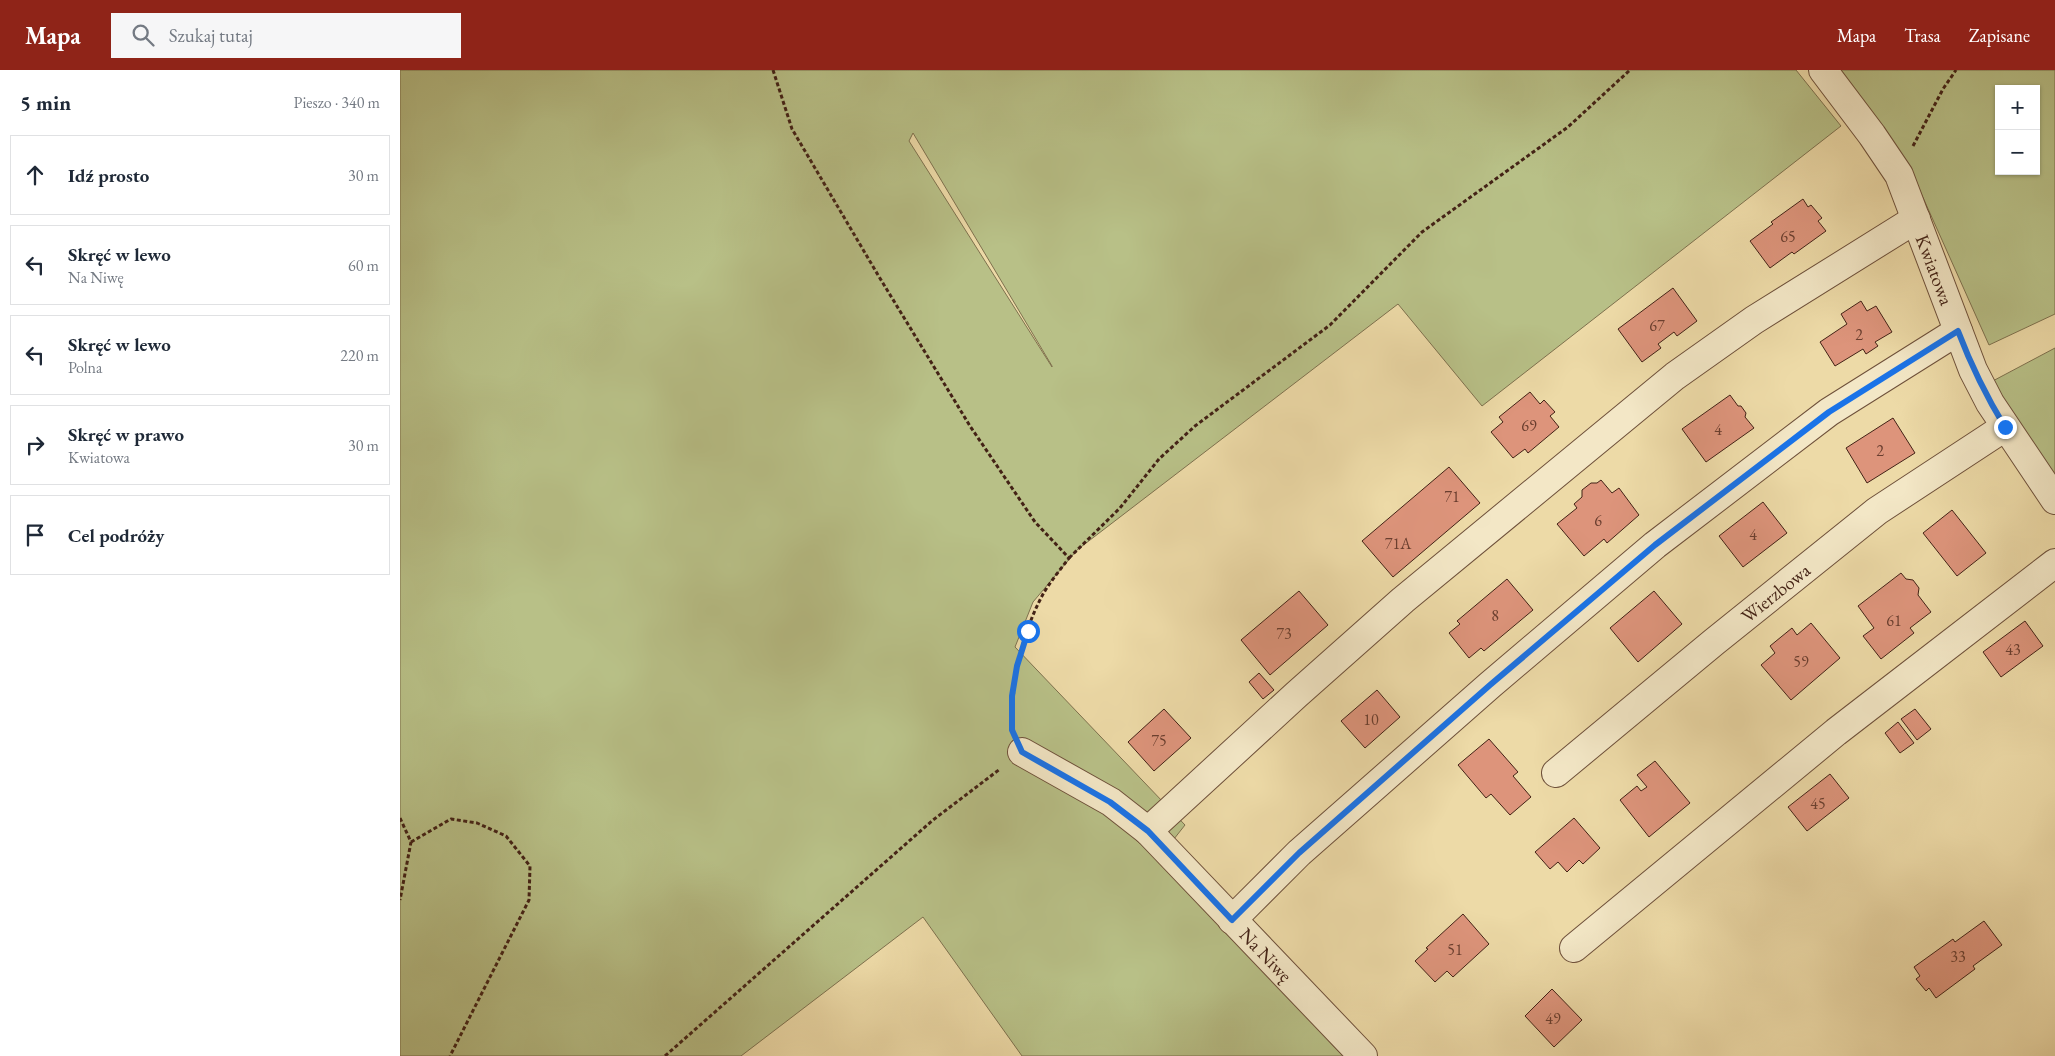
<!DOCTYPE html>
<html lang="pl">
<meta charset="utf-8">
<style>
body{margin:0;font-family:"EB Garamond",serif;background:#f6f6f7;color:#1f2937}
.controls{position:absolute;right:15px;top:15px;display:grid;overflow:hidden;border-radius:0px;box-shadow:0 1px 4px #0004}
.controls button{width:45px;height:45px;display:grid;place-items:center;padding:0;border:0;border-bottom:1px solid #e0e1e3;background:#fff;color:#1f2937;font:25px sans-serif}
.stop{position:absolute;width:15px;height:15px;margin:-11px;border:4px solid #1a73e8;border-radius:50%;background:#fff}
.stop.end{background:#1a73e8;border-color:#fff;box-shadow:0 1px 5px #0008}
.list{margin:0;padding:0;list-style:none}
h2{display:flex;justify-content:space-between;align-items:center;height:65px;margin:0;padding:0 20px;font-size:21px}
h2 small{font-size:16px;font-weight:400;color:#747a83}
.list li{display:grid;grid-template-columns:32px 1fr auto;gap:15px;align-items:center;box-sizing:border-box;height:80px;margin:0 10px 10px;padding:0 10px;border:1px solid #e0e1e3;border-radius:0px}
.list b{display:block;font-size:19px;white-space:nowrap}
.list p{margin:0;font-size:16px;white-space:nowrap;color:#747a83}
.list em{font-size:16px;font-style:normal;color:#747a83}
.icon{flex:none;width:28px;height:28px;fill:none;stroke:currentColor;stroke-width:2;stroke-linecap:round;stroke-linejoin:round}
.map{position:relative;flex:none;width:1655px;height:986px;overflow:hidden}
header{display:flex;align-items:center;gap:30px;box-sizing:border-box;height:70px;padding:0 25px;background:#8f2418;color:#fff}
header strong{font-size:24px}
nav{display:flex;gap:28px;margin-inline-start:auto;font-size:18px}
.search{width:350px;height:45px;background:#f6f6f7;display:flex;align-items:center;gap:12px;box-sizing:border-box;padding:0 18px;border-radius:0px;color:#747a83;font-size:19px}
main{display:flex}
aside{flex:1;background:#fff}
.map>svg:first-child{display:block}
.green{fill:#b8c087;stroke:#7e714e;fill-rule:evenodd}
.building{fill:#dd947b;stroke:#432216}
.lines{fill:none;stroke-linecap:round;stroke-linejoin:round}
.minor-casing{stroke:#6e503a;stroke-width:30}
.path{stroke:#432216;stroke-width:3;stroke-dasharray:4 2.5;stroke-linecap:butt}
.minor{stroke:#f3e7c6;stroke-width:28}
.route{stroke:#1a73e8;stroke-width:6}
.labels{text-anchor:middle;stroke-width:5;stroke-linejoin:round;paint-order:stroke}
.number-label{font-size:16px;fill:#6a3e2f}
.street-label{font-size:19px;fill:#432216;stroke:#f3e7c6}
</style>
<header>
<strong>Mapa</strong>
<div class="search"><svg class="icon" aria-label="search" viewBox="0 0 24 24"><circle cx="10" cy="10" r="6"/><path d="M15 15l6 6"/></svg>Szukaj tutaj</div>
<nav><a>Mapa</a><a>Trasa</a><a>Zapisane</a></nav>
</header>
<main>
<aside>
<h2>5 min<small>Pieszo · 340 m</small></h2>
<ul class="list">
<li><svg class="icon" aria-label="ahead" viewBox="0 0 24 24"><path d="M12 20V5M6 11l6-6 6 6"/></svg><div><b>Idź prosto</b></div><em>30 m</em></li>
<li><svg class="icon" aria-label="left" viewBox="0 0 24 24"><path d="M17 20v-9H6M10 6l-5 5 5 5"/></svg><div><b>Skręć w lewo</b><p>Na Niwę</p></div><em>60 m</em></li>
<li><svg class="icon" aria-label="left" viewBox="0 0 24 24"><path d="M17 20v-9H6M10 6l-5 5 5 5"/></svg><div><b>Skręć w lewo</b><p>Polna</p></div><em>220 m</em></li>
<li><svg class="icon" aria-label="right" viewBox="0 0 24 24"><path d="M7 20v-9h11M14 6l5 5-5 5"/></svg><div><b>Skręć w prawo</b><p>Kwiatowa</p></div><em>30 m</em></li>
<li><svg class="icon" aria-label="arrive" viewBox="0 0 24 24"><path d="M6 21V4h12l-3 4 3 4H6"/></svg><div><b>Cel podróży</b></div></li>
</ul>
</aside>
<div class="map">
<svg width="1655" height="986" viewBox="0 0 1655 986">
<rect width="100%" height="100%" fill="#eddaa7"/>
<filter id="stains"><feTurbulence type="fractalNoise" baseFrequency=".004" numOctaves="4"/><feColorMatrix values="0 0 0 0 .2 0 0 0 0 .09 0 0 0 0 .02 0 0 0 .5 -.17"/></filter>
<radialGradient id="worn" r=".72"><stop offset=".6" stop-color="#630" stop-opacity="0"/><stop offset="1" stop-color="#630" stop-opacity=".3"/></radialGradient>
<g class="green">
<path d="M0,0H1396L1441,56L1082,336L998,234L677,480L633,532L615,577L785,755L759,788L943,986H622L523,847L341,986H0ZM513,63L652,296V297L509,71Z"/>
<path d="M1434,0H1655V244L1589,275L1512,103ZM1599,19H1636V101H1599Z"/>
<path d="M1655,278V412L1589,313Z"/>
</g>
<g class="building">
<path d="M1403,129L1408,137L1411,135L1422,148L1418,151L1426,161L1394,184L1392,182L1370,198L1350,171L1373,154L1371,152Z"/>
<path d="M1273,218L1297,251L1277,266L1274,262L1258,274L1261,278L1242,292L1218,259Z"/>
<path d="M1461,231L1467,241L1476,236L1492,262L1475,272L1478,276L1466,284L1463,279L1435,296L1420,272L1447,254L1441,244Z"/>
<path d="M1130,322L1140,334L1144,330L1155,342L1150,346L1159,357L1128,383L1125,379L1113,388L1091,362L1103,352L1099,347Z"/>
<path d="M1330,325L1338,336H1341L1346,343L1345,347L1354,358L1306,392L1282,359Z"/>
<path d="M1493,348L1515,383L1467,413L1446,378Z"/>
<path d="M1049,397L1080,433L993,507L962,471Z"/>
<path d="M1201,410L1212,423L1219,418L1239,445L1207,473L1204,469L1184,486L1157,454L1177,438L1174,434L1182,427V420L1191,413H1197Z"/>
<path d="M1363,432L1387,463L1343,497L1319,466Z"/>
<path d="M1552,440L1586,483L1557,506L1523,463Z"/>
<path d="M1501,503L1506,509L1513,510L1519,518L1518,525L1531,542L1510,558L1514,563L1481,589L1463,566L1474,558L1458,536Z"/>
<path d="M1107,509L1133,540L1084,581L1081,578L1069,588L1049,563L1060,554L1057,551Z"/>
<path d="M899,521L928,555L870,605L841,570Z"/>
<path d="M1254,521L1282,554L1238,592L1210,558Z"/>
<path d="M1625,551L1643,576L1601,607L1583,582Z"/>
<path d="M1411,553L1440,588L1391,630L1361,595L1375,583L1370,576L1392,558L1397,565Z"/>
<path d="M859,603L874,620L863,629L849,612Z"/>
<path d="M977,620L1000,647L965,678L941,651Z"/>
<path d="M764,639L791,668L754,701L728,672Z"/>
<path d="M1515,639L1531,659L1517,670L1501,649Z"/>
<path d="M1498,652L1514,673L1500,683L1485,663Z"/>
<path d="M1089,669L1118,702L1113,706L1131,727L1110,745L1091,724L1086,728L1058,695Z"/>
<path d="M1255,691L1290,733L1249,767L1220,730L1237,716L1241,721L1247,717L1237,705Z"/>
<path d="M1430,704L1449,728L1407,761L1388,737Z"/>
<path d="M1174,748L1200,778L1183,794L1179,790L1167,802L1158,792L1150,799L1135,782Z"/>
<path d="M1063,844L1089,874L1053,907L1047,901L1035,912L1015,891L1028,879L1026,878Z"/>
<path d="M1584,851L1602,875L1573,896L1575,899L1536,928L1529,918L1526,921L1516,909L1520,906L1514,897L1553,869L1555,872Z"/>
<path d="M1152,919L1182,950L1154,977L1125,946Z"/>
</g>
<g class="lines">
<g class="minor-casing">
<g id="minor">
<path id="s1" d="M1423,0L1472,65L1499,105L1573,300L1590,333L1655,430"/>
<path id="s2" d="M622,682L711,732L748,761L963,986"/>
<path id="s3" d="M1156,703L1314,572L1477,441L1605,357"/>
<path d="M748,761L896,625L1003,530L1275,306L1354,250L1516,149"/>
<path d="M832,850L899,783L1090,615L1255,475L1429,342L1558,261"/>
<path d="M1174,878L1436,662L1655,493"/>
</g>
</g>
<g class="path">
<path d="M373,0L392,59L478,205L570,356L635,452L669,488C660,500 649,513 642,526C621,566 612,611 612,655"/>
<path d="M1513,76L1543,19L1556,0"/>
<path d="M669,488L720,438L759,389L795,356L930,255L1022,162L1168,57L1230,0"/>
<path d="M0,748L11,772L0,830"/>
<path d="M11,772L51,749L77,753L106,766L130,796L129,830L50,986"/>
<path d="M265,986L533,750L600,699"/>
</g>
<use href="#minor" class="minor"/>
</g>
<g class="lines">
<path class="route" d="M628,561L617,596L612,626V660L622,682L710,732L748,761L832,850L899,783L1090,615L1255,475L1429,342L1558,261C1571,295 1586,326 1605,357"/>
</g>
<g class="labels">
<g class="number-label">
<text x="1388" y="172">65</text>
<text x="1257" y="261">67</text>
<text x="1459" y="270">2</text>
<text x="1129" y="361">69</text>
<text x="1318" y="365">4</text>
<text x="1480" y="386">2</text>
<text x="1052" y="432">71</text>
<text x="1198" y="456">6</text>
<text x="1353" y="470">4</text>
<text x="998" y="479">71A</text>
<text x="1095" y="551">8</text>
<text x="1494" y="556">61</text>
<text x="884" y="569">73</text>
<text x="1613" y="585">43</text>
<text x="1401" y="597">59</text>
<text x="971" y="655">10</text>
<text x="759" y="676">75</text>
<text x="1418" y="739">45</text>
<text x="1055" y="885">51</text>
<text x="1558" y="892">33</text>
<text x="1153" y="954">49</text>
</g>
<g class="street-label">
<text dy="7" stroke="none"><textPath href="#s1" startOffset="231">Kwiatowa</textPath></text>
<text dy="7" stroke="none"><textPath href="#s3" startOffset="284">Wierzbowa</textPath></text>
<text dy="7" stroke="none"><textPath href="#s2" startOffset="320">Na Niwę</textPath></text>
</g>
</g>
<rect width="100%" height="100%" filter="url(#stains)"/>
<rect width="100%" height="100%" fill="url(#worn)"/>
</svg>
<div class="controls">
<button>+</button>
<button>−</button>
</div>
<div class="stop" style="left:628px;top:561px"></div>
<div class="stop end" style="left:1605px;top:357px"></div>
</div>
</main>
